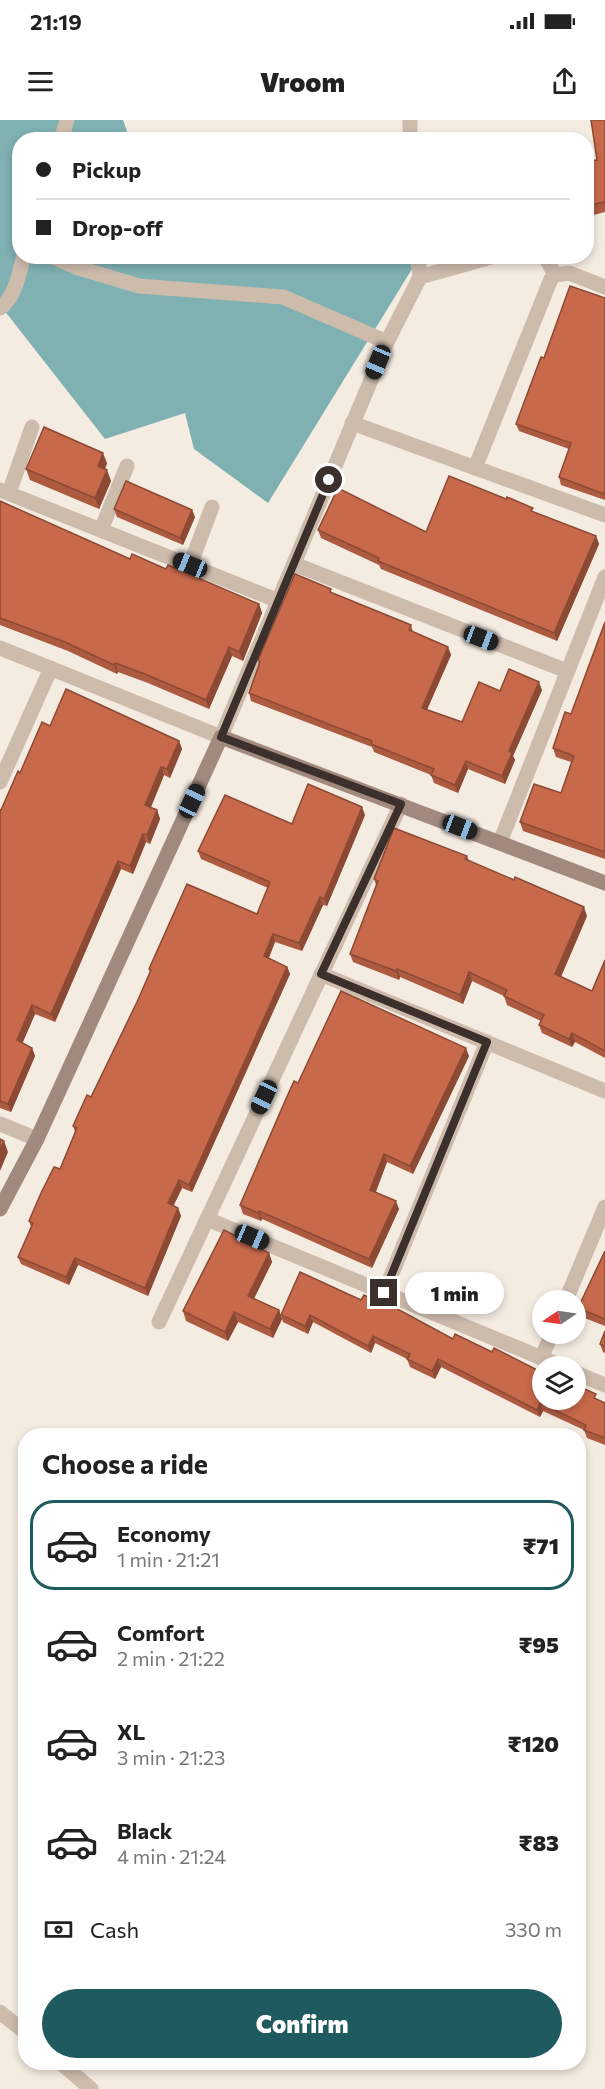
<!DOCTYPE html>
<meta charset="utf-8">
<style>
:root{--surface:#fff;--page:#f2f2f2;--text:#222;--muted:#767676;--line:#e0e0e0;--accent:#1f5a5e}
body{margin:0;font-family:Commissioner,sans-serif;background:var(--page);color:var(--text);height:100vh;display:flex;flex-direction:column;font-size:22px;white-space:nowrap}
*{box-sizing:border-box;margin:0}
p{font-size:20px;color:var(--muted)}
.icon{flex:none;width:33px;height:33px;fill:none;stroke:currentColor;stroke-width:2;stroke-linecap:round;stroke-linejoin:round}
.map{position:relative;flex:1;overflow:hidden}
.drawer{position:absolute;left:18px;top:1308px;width:568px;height:642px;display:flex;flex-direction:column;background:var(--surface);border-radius:24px;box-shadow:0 3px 9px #0003}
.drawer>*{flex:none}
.banner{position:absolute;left:12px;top:12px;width:582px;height:132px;border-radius:24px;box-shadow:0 3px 9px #0003;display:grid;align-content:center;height:132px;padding:0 24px;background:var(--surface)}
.needle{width:39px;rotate:257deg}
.tools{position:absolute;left:532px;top:1170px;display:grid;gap:12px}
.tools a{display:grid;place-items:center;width:54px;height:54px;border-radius:50%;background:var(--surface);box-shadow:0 3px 9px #0003;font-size:30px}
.end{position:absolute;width:27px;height:27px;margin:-14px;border:8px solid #3b302b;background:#fff;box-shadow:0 0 0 3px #fff}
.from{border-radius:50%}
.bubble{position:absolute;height:42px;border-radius:21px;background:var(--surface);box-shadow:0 3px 9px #0003;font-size:20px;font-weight:800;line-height:42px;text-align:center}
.car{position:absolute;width:18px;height:36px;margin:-18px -9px;border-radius:8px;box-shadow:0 0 4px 2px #0007;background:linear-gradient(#222 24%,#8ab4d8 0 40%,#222 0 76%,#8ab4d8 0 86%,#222 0)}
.banner b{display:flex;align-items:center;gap:21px;height:57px;font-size:22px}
.banner b+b{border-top:2px solid var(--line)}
.banner i{width:15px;height:15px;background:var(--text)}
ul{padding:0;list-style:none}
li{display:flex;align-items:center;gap:18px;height:90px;margin:0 12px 9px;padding:0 12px;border:3px solid transparent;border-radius:24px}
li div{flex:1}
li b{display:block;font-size:22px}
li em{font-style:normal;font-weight:800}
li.on{border-color:var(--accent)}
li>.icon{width:54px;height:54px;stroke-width:1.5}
h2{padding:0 24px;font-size:27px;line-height:72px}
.pay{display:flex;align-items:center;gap:15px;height:66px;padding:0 24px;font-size:22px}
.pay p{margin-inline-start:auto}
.cta{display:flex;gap:12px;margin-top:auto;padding:12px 24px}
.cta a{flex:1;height:69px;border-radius:36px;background:var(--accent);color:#fff;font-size:24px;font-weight:800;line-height:69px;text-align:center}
.status{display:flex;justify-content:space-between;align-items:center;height:42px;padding:0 30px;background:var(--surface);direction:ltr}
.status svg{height:16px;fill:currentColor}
header{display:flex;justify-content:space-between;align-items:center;height:78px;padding:0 24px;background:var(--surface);font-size:27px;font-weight:800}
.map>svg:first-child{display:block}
.water{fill:#7fb0b2}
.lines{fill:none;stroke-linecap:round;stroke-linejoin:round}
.street{stroke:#cdbbac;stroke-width:15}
.secondary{stroke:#a18a7d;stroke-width:15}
.wall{fill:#ac5a40}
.shaded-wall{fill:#8c4a34}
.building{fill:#c8694b;stroke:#8c4a34;stroke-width:1.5}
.route{stroke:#3b302b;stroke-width:8}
</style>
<div class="status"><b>21:19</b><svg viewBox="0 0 49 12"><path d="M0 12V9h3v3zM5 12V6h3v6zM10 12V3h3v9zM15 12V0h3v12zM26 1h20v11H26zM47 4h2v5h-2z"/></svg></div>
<header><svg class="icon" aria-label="menu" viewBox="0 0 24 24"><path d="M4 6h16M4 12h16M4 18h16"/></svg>Vroom<svg class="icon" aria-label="share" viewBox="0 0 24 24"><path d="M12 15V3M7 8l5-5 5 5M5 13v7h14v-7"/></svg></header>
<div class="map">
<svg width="605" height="1969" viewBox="0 0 605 1969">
<rect width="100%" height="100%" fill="#f4ebe1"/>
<polygon class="water" points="0,0 123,0 128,14 394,17 394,19 20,20 20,136 410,137 412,149 268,383 194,329 185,293 105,319 0,185"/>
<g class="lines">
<g class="street">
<polyline points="61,20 67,0"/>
<polyline points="410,20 410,0"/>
<polyline points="51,136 79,148 139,166 283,177 387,222"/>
<polyline points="545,136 555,155"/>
<polyline points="420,157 495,136"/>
<path d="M0 188C15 178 19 153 24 136"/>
<polyline points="352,303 605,395"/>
<polyline points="475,348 551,159 555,155 569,153 605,167"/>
<polyline points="0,370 279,481"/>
<polyline points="9,373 32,307"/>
<polyline points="101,410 127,346"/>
<polyline points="294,444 567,551"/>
<polyline points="190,445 212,387"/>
<polyline points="0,528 221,617 387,222 420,157 418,136"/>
<polyline points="0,662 51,548"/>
<polyline points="500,722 605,457"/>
<polyline points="321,854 605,971"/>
<polyline points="0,1004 37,1019"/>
<polyline points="207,1099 561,1246"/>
<polyline points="384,1173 487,922"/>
<polyline points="566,1180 605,1087"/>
<polyline points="159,1202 401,684"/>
<polyline points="541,1238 552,1214"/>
<polyline points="576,1253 605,1265"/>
<polyline points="0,1892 26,1913"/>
<polyline points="60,1942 91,1969"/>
</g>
<polyline class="secondary" points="0,1089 37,1019 221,617 605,763"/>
</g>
<g class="wall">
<polygon points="605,0 605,92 586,97 586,41 597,40"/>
<polygon points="435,136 457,136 437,142"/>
<polygon points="605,178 605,380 561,365 559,357 569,329 519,311 516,304 544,238"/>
<polygon points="107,343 105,349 111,361 99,389 30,360 26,349"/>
<polygon points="506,379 534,392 596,416 599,424 557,521 381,449 379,445 321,418 318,410 426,412"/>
<polygon points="0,381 130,439 166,449 259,484 262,493 243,541 232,536 209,589 148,563 118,552 117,554 68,531 0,505"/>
<polygon points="114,389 192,390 195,397 183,425 117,397"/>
<polygon points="332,473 411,505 413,512 448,527 451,535 427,590 462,602 500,571 542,570 513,636 515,640 505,664 468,649 458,673 434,663 431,655 374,632 372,627 251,581 249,573 259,545 258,540"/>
<polygon points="605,502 605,739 523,711 520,702 561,673 571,642 556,637 553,628 571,594"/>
<polygon points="50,606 179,621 182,629 170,658 164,655 151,687 157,690 160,699 150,724 146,722 133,754 121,749 55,902 35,894 22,923 32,928 35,936 11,992 0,988 0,690 1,690 20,653"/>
<polygon points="365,695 327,786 323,785 302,831 275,822 269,838 287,847 290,854 192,1072 182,1068 173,1086 178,1088 181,1096 148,1176 78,1145 69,1165 21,1144 18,1137 31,1107 29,1101 60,1049 75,1012 73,1006 91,977 137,882 150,853 149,849 257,794 268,768 201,739 198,731 292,704"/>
<polygon points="467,736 469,741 587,796 561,857 592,871 605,840 605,938 575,922 572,927 542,913 539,905 541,901 507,885 504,876 472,861 463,884 400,857 399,860 353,842 350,834 376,765 374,759"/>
<polygon points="469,936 413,1054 387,1042 376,1072 399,1089 372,1148 262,1099 261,1101 243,1094 240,1085 298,963"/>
<polygon points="605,1131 605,1206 582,1197 578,1188"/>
<polygon points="269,1133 272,1142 254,1178 279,1190 282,1199 273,1218 238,1202 228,1221 186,1201 183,1191"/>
<polygon points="361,1180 453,1219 492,1232 543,1253 605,1283 605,1325 587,1318 584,1310 543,1291 540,1297 441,1247 435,1259 410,1247 407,1239 375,1223 371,1233 313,1202 308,1214 283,1202 281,1195"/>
<polygon points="605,1211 605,1233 603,1232 600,1224"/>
</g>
<g class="shaded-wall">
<polygon points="103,333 107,343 102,357 98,346"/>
<polygon points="107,350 111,361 99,389 95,378"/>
<polygon points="192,390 195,397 183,425 180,418"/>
<polygon points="596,416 599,424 557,521 554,513"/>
<polygon points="259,484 262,493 243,541 239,532"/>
<polygon points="229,527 232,536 209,589 206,580"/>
<polygon points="448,527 451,535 424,596 422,588"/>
<polygon points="115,543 118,552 117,554 114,545"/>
<polygon points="539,562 542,570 513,636 515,640 505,664 502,656 509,631"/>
<polygon points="179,621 182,629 170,658 167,649"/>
<polygon points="466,641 468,649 458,673 455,665"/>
<polygon points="161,647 164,655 148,694 145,685"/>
<polygon points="362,687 365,695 327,786 324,779"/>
<polygon points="157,690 160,699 150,724 147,715"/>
<polygon points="143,714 146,722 133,754 130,746"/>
<polygon points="118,741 121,749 55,902 51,894"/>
<polygon points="320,777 323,785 302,831 299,823"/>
<polygon points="584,787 587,796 558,863 555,854"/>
<polygon points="273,814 275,822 266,844 264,836"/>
<polygon points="287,847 290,854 192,1072 189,1065"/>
<polygon points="397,849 400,857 399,860 396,851"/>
<polygon points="469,852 472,861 463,884 460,875"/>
<polygon points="32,885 35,894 20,929 17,920"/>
<polygon points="572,913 575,922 572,927 569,919"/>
<polygon points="32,928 35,936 11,992 8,984"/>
<polygon points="466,928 469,936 413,1054 410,1046"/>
<polygon points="4,1021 8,1032 0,1051 0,1030"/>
<polygon points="384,1034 387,1042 373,1078 370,1070"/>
<polygon points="179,1060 182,1068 171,1091 168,1083"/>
<polygon points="396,1081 399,1089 372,1148 369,1139"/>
<polygon points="178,1088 181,1096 148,1176 145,1168"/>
<polygon points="259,1091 262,1099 261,1101 258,1093"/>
<polygon points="269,1133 272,1142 251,1185 248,1176"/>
<polygon points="75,1138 78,1145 69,1165 66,1157"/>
<polygon points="279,1190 282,1199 273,1218 270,1209"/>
<polygon points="234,1192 238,1202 228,1221 225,1212"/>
<polygon points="310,1195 313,1202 308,1214 305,1206"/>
<polygon points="373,1216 375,1223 371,1233 368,1226"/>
<polygon points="438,1239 441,1247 435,1259 432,1251"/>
<polygon points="540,1283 543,1291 540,1297 537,1290"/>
</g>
<g class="building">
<polygon points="591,0 605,0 605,82 586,86 586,41 597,40"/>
<polygon points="570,166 605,178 605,371 604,374 559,357 571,323 516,304 541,237 544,238"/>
<polygon points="44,307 103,333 98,346 107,350 95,378 26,349"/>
<polygon points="449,356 506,379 507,377 533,388 531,391 596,416 554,513 378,441 379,438 318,410 338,368 426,412"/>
<polygon points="126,361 192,390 180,418 114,389"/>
<polygon points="0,381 130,439 132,434 166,449 168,445 259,484 239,532 229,527 206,580 145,554 115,543 114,545 65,522 0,498"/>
<polygon points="295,454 331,469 330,472 411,505 409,510 448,527 422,588 462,602 479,562 500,571 509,549 539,562 509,631 512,633 502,656 466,641 455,665 431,655 434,649 371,624 372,621 249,573 260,542 258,540"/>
<polygon points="605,502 605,732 520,702 534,664 561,673 574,636 553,628 565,592 571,594"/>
<polygon points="66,569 179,621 167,649 161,647 145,685 157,690 147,715 143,714 130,746 118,741 51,894 32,885 17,920 32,928 8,984 0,981 0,690 1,690 18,651 20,653 42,602 50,606"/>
<polygon points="308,664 362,687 324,779 320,777 299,823 273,814 264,836 287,847 189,1065 179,1060 168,1083 178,1088 145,1168 75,1138 66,1157 18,1137 33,1103 29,1101 41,1073 54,1047 60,1049 77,1008 73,1006 87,975 91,977 137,882 151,850 149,849 187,764 257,794 270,762 198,731 225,675 292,704"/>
<polygon points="394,708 467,736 465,739 514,760 515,757 584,787 555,854 592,871 605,840 605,931 572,913 569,919 539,905 544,895 504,876 507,870 469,852 460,875 397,849 396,851 350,834 378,761 374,759"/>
<polygon points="341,871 466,928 410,1046 384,1034 370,1070 396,1081 369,1139 259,1091 258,1093 240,1085 285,981 294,961 298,963"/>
<polygon points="0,1019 4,1021 0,1030"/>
<polygon points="224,1110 269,1133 248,1176 279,1190 270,1209 234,1192 225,1212 183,1191"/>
<polygon points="605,1131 605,1199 578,1188"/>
<polygon points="300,1152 361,1180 364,1175 391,1188 392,1186 453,1219 455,1214 492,1232 494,1228 543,1253 543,1280 576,1280 576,1265 596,1274 594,1278 605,1283 605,1318 584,1310 586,1305 540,1283 537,1290 438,1239 432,1251 407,1239 410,1234 373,1216 368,1226 310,1195 305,1206 281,1195"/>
<polygon points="605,1211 605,1226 600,1224"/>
</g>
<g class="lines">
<polyline class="route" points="329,360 221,617 401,684 321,854 487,922 384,1173"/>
</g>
</svg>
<div class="tools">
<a><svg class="needle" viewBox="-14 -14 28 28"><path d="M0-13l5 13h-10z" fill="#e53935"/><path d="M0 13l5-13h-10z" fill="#767676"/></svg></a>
<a><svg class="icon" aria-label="layers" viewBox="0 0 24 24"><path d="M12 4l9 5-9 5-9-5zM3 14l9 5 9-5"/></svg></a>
</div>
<i class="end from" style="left:329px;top:360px"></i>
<i class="end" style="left:384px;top:1173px"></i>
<div class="bubble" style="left:405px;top:1152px;width:99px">1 min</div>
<i class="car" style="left:378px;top:242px;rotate:203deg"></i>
<i class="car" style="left:190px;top:445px;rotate:292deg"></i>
<i class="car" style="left:481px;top:518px;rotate:111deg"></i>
<i class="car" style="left:192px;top:681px;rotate:25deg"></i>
<i class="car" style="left:460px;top:707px;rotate:111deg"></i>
<i class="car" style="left:264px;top:977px;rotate:205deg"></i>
<i class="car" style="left:252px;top:1117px;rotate:113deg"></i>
<div class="banner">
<b><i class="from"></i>Pickup</b>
<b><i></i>Drop-off</b>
</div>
<section class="drawer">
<h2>Choose a ride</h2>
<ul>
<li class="on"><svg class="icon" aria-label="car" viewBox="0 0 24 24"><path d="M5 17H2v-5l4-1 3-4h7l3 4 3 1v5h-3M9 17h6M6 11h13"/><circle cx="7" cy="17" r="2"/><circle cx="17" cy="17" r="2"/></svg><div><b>Economy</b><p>1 min · 21:21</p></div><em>₹71</em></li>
<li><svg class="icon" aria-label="car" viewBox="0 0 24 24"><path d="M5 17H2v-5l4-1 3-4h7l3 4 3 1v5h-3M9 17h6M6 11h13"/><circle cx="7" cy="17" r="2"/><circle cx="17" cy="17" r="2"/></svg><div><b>Comfort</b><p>2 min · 21:22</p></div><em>₹95</em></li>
<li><svg class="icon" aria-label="car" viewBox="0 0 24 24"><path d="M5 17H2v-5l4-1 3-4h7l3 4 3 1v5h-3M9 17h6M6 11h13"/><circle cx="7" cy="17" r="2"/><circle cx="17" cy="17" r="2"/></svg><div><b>XL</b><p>3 min · 21:23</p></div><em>₹120</em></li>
<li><svg class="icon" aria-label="car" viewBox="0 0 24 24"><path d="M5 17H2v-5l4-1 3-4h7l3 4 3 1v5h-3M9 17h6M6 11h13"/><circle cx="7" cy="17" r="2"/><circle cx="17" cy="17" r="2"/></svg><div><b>Black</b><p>4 min · 21:24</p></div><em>₹83</em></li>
</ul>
<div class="pay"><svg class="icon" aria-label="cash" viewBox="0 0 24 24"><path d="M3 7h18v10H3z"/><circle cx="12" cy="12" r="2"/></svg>Cash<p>330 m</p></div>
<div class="cta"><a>Confirm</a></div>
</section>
</div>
